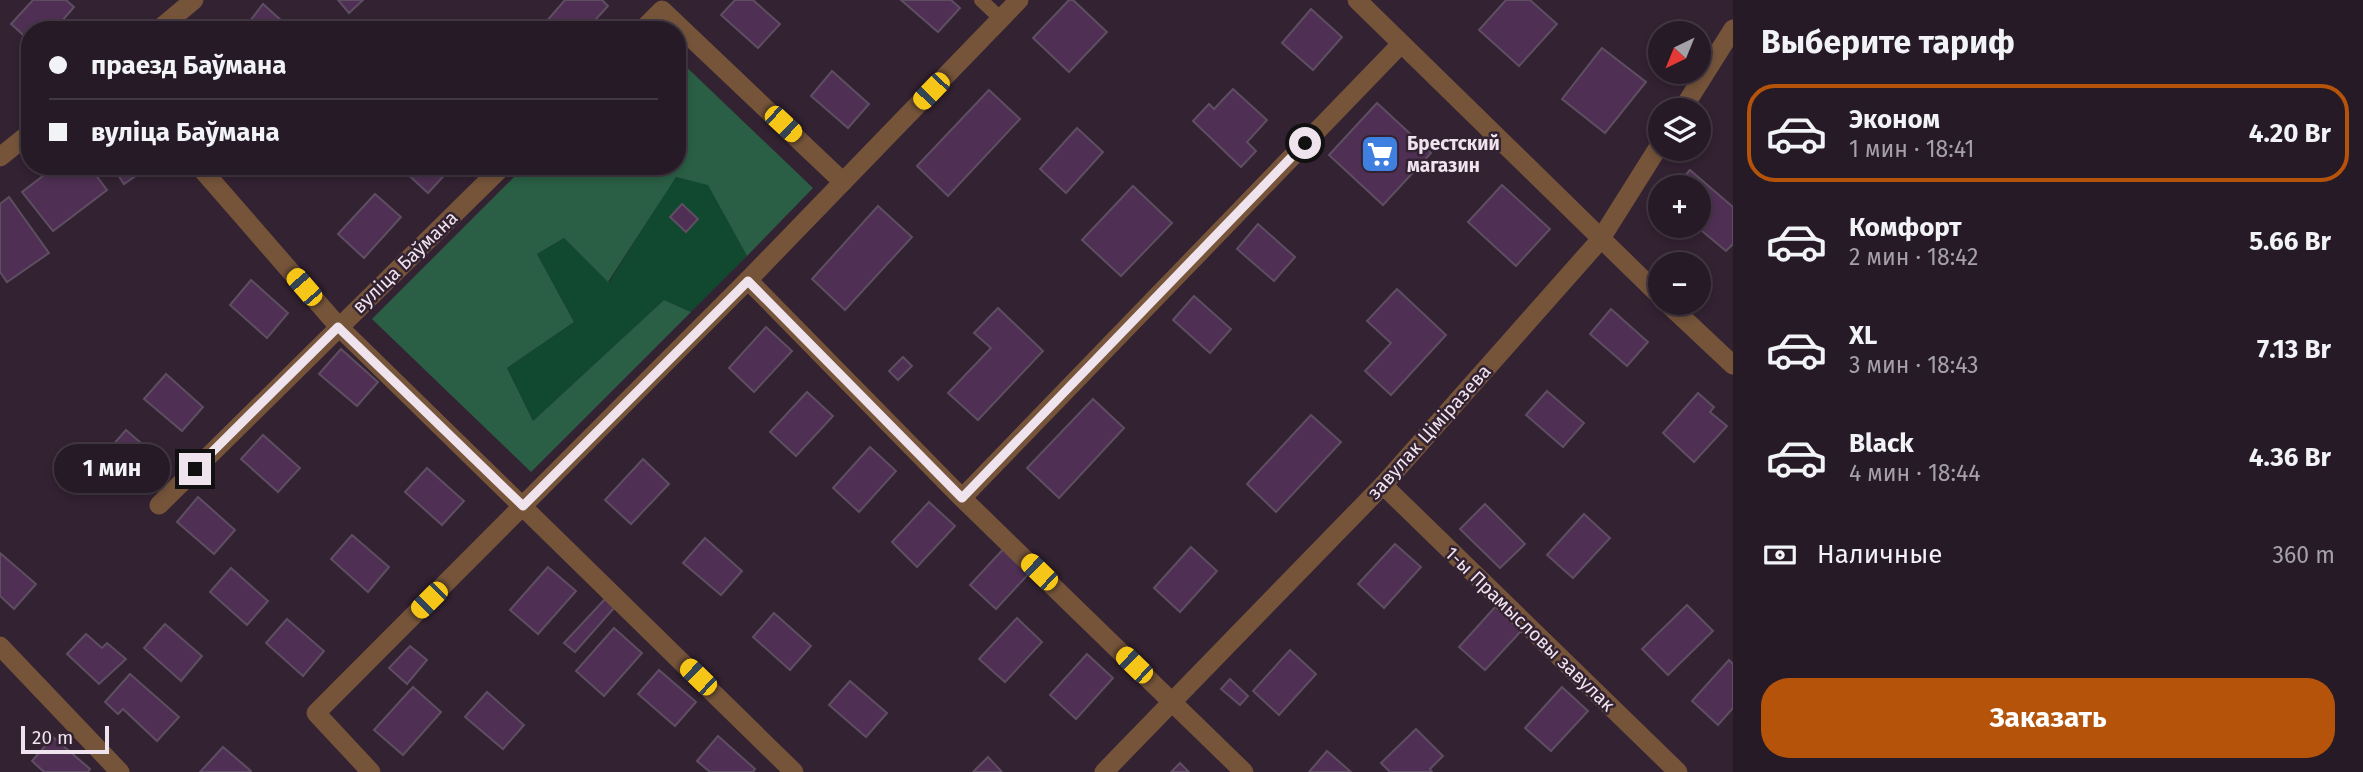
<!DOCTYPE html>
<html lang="ru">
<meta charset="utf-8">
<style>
:root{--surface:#261a26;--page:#322732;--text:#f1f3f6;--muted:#a4a1a7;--line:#423843;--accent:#b45309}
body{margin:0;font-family:"Fira Sans",sans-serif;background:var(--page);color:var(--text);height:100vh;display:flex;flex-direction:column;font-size:26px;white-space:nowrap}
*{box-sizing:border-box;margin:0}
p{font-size:23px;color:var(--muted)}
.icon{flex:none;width:38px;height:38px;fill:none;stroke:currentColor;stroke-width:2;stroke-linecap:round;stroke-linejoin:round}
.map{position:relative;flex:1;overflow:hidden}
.drawer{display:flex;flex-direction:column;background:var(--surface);width:630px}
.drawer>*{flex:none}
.top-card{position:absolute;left:21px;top:21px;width:665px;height:154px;border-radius:28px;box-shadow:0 4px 10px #0003,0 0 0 2px var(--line);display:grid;align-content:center;height:154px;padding:0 28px;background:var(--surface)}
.needle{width:46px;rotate:223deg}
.fabs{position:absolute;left:1648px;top:21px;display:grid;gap:14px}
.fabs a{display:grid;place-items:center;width:63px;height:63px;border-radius:50%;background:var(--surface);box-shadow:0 4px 10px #0003,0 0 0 2px var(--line);font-size:35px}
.scale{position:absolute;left:21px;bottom:18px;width:88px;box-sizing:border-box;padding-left:7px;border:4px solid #efe3ed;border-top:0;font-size:19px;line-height:24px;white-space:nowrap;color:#efe3ed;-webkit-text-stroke:5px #332232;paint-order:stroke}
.end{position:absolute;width:32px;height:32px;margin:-16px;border:9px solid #efe3ed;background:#111;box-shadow:0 0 0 4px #111}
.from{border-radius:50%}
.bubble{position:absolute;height:49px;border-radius:24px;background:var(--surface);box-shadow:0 4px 10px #0003,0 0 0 2px var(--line);font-size:23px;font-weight:700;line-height:49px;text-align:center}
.car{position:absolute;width:21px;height:42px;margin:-21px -10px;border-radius:9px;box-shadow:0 0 5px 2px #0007;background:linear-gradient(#f5c518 24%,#345 0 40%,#f5c518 0 76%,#345 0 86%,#f5c518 0)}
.top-card b{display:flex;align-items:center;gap:24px;height:66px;font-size:26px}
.top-card b+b{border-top:2px solid var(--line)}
.top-card i{width:18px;height:18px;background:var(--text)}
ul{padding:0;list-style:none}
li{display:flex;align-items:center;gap:21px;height:98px;margin:0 14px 10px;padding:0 14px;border:4px solid transparent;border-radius:28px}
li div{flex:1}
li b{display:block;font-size:26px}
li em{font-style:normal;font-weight:700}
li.selected{border-color:var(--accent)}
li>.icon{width:63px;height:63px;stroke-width:1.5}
h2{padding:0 28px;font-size:32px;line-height:84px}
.pay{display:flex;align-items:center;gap:18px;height:77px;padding:0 28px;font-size:26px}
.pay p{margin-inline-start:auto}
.action{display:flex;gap:14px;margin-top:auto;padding:14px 28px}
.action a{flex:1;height:80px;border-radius:28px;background:var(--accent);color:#fff;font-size:28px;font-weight:700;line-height:80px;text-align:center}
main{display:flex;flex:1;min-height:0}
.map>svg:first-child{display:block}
.green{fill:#114830}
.forest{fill:#2a5f45}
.building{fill:#4f3054;stroke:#5e4e61;stroke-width:2}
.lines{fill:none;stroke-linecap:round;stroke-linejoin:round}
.service{stroke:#75543a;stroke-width:14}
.minor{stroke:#75543a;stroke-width:19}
.tertiary{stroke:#75543a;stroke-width:19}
.route{stroke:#efe3ed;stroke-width:9}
.labels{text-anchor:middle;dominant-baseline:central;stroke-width:5;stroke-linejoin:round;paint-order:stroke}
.poi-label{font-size:19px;font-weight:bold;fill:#efe3ed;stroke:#332232;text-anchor:start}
.street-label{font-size:19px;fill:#efe3ed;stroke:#332232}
</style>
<main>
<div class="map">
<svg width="1733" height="772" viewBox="0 0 1733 772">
<rect width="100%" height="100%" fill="#332232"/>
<polygon class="green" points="675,177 708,184 747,256 691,312 664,300 533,421 507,368 574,322 537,254 564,238 609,282"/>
<polygon class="forest" points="677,58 813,188 747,256 708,185 676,177 608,282 564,238 537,254 574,322 507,368 533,421 664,300 691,312 531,472 372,319 525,166 677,166"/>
<g class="building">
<polygon points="33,0 66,0 74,7 54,30 30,30 30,41 11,24"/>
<polygon points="338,0 363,0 349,13"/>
<polygon points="565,0 602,0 608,6 586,30 552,30 545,23"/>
<polygon points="735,0 753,0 780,24 758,48 721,15"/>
<polygon points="901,0 951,0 960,8 938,32"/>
<polygon points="1069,0 1073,0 1107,32 1069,72 1033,38"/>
<polygon points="1506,0 1530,0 1557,24 1519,66 1479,30"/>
<polygon points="263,4 292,30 243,30"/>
<polygon points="1311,9 1342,37 1313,70 1282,43"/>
<polygon points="1602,48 1646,82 1605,133 1562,99"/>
<polygon points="832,71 869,104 848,128 811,96"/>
<polygon points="1233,89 1267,120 1247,142 1256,151 1241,167 1193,121 1209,104 1214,109"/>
<polygon points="989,90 1020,119 948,196 917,166"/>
<polygon points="1377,103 1431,153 1383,205 1329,155"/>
<polygon points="1077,128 1103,152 1066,193 1040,169"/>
<polygon points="56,166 89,166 107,190 53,231 22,192"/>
<polygon points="112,166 150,166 124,184"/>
<polygon points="405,166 453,166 428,193 402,169"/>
<polygon points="1690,170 1733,207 1733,244 1726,251 1696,226 1699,226 1699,187 1675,187"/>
<polygon points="1502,185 1550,229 1516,266 1468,222"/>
<polygon points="1133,186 1172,223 1121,276 1082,240"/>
<polygon points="375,194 401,217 364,258 338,234"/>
<polygon points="9,197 49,253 7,282 0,272 0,204"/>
<polygon points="682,204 698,219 686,232 670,217"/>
<polygon points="878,206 912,237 845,310 812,279"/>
<polygon points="1258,224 1295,257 1274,281 1237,249"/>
<polygon points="251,280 288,313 267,338 230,305"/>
<polygon points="1397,289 1446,335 1391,395 1365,371 1391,343 1367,321"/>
<polygon points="1194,296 1231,329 1210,353 1173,320"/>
<polygon points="998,308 1043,351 978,420 948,393 991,348 974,333"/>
<polygon points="1611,309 1648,342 1627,366 1590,334"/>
<polygon points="766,327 792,351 754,392 729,368"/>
<polygon points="341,349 378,382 357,406 319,374"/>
<polygon points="903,357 912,366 898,380 889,371"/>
<polygon points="166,374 203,407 182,431 144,399"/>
<polygon points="1547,391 1584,423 1563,447 1526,415"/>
<polygon points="807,392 833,416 796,456 770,432"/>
<polygon points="1698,393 1714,407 1710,412 1727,426 1694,462 1663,433"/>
<polygon points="1093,399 1124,428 1059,498 1027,468"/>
<polygon points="1311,415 1341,442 1276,512 1247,484"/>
<polygon points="126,430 163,462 142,487 105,454"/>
<polygon points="263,435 300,468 278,492 241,459"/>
<polygon points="870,447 896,471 859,512 833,488"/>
<polygon points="643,459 669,484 631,524 605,500"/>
<polygon points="427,468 464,501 442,525 405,492"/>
<polygon points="198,497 235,530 214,554 177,522"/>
<polygon points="929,502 955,526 917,567 892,542"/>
<polygon points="1485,504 1525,544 1500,568 1460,529"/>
<polygon points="1584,514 1610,538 1573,578 1547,555"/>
<polygon points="352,535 389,567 368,592 331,559"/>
<polygon points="705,538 742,571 721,595 683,563"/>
<polygon points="1008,544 1034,568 996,609 970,585"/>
<polygon points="1395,544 1421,567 1384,608 1358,584"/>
<polygon points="1191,547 1217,571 1180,612 1154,588"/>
<polygon points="0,553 36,584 14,609 0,596"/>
<polygon points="548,567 576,591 538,634 510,610"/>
<polygon points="231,568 268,601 247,625 210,592"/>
<polygon points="605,599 614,608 575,652 564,643"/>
<polygon points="1687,605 1713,631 1668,675 1642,649"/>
<polygon points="1496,606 1522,630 1485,670 1459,647"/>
<polygon points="774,613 811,646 790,670 753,637"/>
<polygon points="1017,618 1042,642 1005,682 979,659"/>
<polygon points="287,619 324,651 303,676 266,643"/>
<polygon points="165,624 202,656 181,681 144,648"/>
<polygon points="614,628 642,653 604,696 576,671"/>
<polygon points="86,634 102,648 107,643 126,659 99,684 67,654"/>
<polygon points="410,646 427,660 407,684 389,668"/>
<polygon points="1290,650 1316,674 1279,715 1253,691"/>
<polygon points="1087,654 1113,678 1076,719 1050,695"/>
<polygon points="1729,660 1733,664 1733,708 1718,725 1692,701"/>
<polygon points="659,670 696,702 675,726 638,694"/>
<polygon points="130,674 179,717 157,741 123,709 118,714 105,702"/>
<polygon points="1230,679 1248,696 1240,705 1221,689"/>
<polygon points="850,681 887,713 866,737 829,705"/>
<polygon points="413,687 441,712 403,755 374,730"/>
<polygon points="1562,687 1588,711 1551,751 1525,728"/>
<polygon points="487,692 524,725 503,749 465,717"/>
<polygon points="1416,729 1443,756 1430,769 1432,772 1390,772 1381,763"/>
<polygon points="718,736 755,769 753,772 710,772 697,761"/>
<polygon points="53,737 90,769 88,772 44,772 32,761"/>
<polygon points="223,747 251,771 250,772 200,772"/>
<polygon points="1327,751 1351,772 1309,772"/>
<polygon points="988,757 1002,772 973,772"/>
<polygon points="1180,763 1189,772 1171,772"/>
</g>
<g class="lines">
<polyline class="service" points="981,0 1001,19"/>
<g class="minor">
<polyline points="1357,0 1661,297"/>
<polyline points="642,30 662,10 843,182"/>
<polyline points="1682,110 1733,29"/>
<polyline points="199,166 339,327 794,772"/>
<polyline points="748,280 962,498 1244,772"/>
<polyline points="1667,303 1733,365"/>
<polyline points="1383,485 1678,772"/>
<polyline points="962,498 1401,44"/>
<polyline points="159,505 503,166"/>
<polyline points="0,646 120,772"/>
<polyline points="371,772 316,713 748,280 1019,0"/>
<polyline points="1104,772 1383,485 1600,240 1661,143"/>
</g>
<g class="tertiary">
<polyline points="158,30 194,0"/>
<polyline points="0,157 30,133"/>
</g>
</g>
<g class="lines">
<polyline class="route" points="195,469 338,327 523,506 748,281 962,498 1305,143"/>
</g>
<defs>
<g id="supermarket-square" transform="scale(2.0125)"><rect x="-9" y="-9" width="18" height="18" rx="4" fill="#3f7fe0" stroke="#332232"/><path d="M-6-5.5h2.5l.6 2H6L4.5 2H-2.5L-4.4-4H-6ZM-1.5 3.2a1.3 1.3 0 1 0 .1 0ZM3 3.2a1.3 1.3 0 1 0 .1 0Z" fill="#fff"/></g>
</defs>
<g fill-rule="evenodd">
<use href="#supermarket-square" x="1380" y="154"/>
</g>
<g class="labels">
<g class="poi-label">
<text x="1407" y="143">Брестский<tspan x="1407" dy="22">магазин</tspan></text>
</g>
<g class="street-label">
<text transform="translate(405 262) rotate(-44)">вуліца Баўмана</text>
<text transform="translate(1429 432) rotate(-48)">завулак Ціміразева</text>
<text transform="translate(1530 629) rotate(44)">1-ы Прамысловы завулак</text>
</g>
</g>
</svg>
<div class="fabs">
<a><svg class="needle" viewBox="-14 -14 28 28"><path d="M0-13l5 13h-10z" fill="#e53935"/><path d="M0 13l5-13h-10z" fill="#a4a1a7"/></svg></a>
<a><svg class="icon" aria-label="layers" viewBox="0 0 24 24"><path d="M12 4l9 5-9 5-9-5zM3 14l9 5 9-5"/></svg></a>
<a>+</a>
<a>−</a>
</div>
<div class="scale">20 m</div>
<i class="end from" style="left:1305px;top:143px"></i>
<i class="end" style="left:195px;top:469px"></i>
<div class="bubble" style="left:54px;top:444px;width:116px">1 мин</div>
<i class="car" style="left:931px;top:91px;rotate:224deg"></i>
<i class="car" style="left:783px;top:124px;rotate:133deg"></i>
<i class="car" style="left:304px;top:287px;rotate:319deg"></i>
<i class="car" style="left:1039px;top:572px;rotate:314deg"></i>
<i class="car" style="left:429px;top:600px;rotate:225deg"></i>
<i class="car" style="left:1134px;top:665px;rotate:314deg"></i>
<i class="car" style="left:698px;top:677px;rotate:314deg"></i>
<div class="top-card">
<b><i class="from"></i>праезд Баўмана</b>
<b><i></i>вуліца Баўмана</b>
</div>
</div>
<section class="drawer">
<h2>Выберите тариф</h2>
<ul>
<li class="selected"><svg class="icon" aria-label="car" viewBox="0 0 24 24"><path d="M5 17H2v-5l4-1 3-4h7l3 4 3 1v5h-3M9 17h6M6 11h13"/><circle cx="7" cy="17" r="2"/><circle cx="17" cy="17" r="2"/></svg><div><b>Эконом</b><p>1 мин · 18:41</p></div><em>4.20 Br</em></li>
<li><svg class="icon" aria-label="car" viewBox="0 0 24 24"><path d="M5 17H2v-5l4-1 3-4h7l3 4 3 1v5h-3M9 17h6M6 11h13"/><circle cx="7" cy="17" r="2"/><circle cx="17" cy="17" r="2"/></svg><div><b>Комфорт</b><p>2 мин · 18:42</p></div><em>5.66 Br</em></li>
<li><svg class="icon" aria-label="car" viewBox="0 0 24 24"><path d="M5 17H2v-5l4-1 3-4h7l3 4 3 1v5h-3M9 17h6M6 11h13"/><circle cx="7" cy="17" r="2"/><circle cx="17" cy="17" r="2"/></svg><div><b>XL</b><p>3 мин · 18:43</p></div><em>7.13 Br</em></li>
<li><svg class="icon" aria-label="car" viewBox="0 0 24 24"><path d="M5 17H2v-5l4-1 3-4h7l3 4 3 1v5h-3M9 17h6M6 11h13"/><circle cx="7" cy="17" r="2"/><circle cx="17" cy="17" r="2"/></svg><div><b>Black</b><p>4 мин · 18:44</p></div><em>4.36 Br</em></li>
</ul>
<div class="pay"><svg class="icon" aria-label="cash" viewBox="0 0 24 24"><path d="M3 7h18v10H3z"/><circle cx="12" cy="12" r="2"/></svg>Наличные<p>360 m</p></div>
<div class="action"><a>Заказать</a></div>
</section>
</main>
